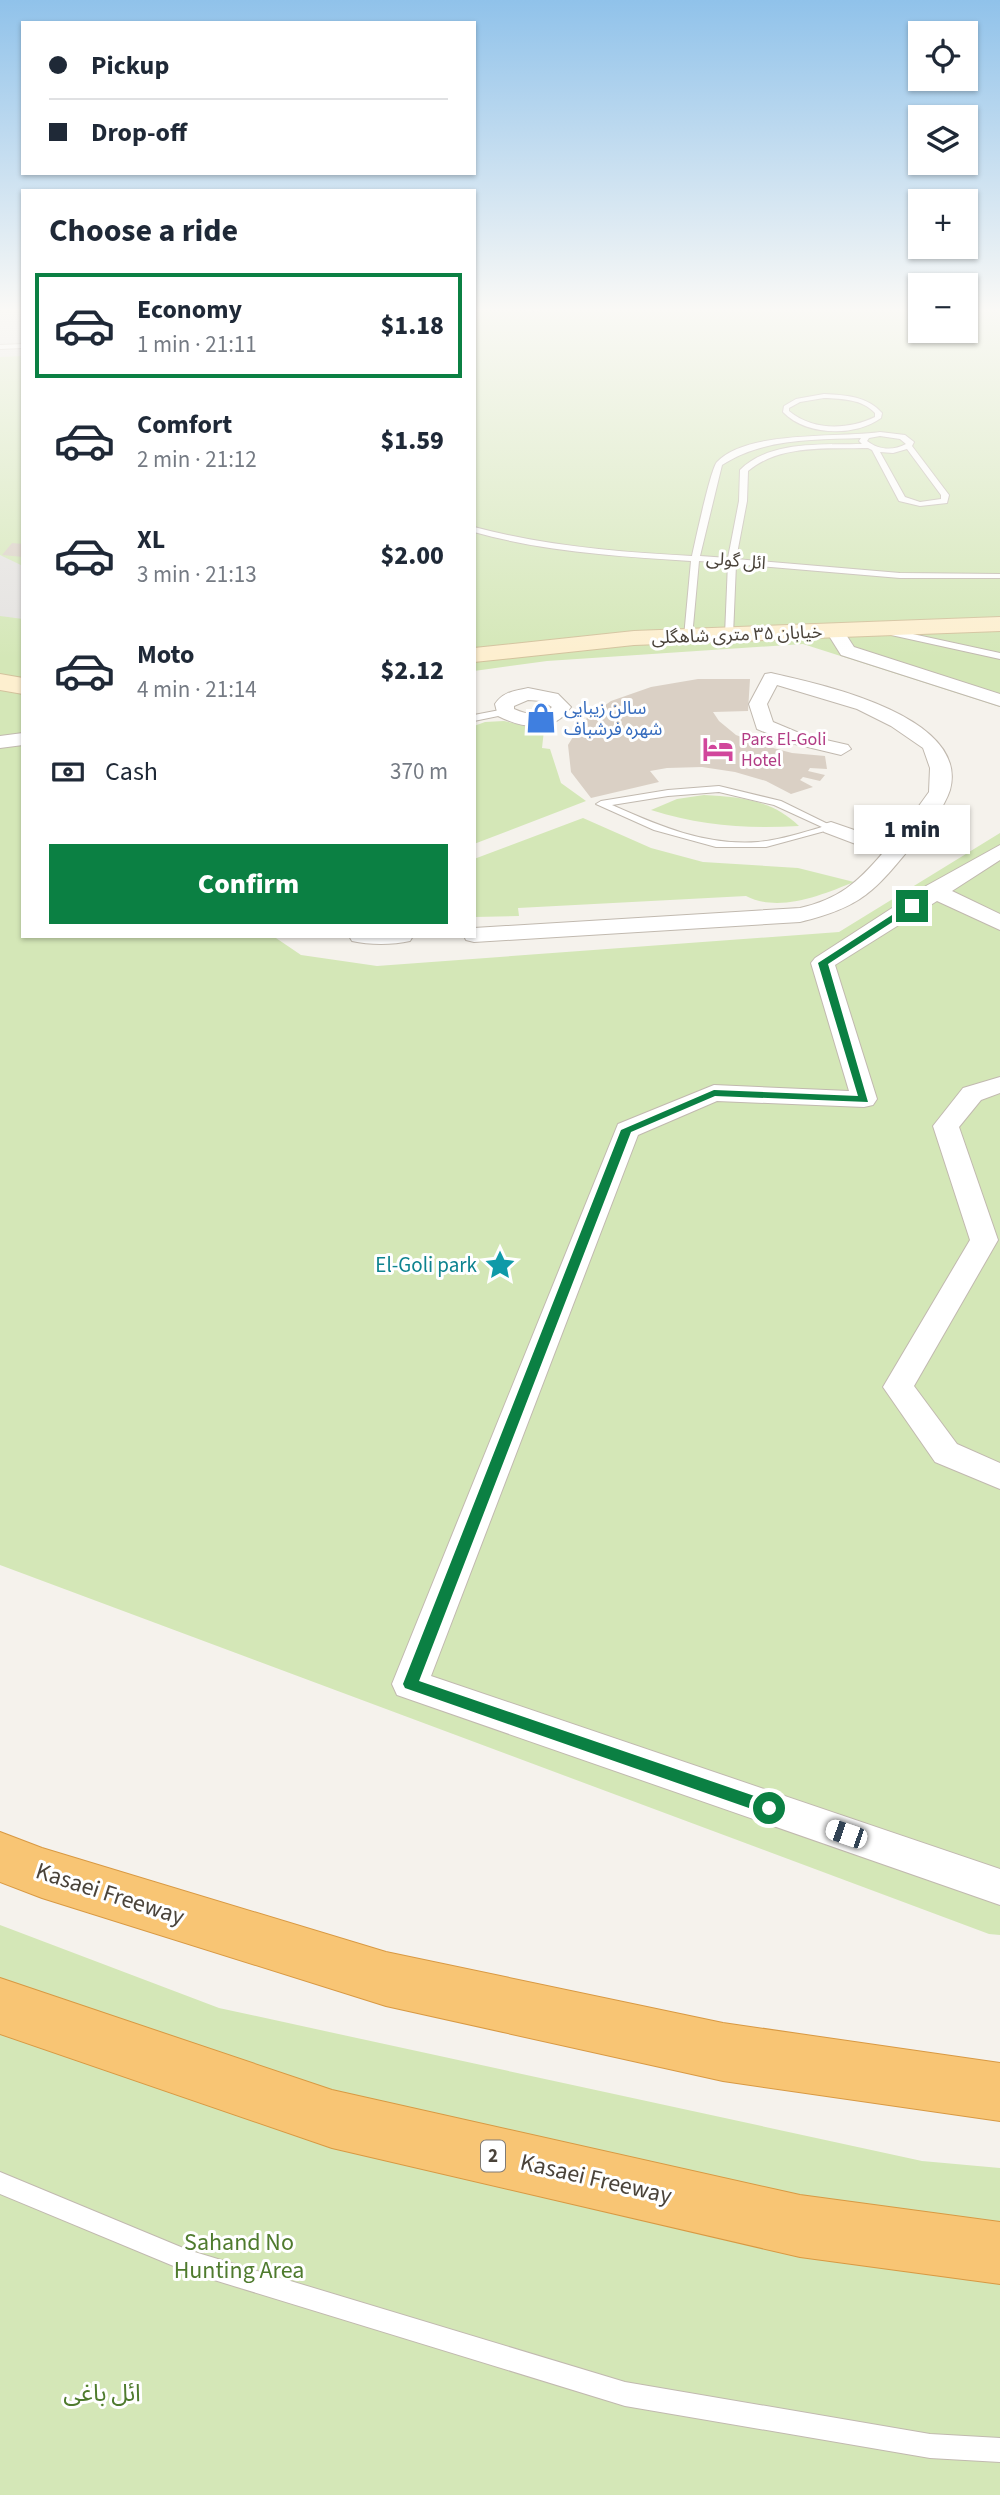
<!DOCTYPE html>
<meta charset="utf-8">
<style>
:root{--surface:#fff;--page:#f2f2f3;--text:#1f2937;--muted:#747a83;--line:#e0e1e3;--accent:#0b8043}
body{margin:0;font-family:"Source Sans 3","Noto Sans Arabic",sans-serif;background:var(--page);color:var(--text);height:100vh;display:flex;flex-direction:column;font-size:26px;white-space:nowrap}
*{box-sizing:border-box;margin:0}
p{font-size:23px;color:var(--muted)}
.icon{flex:none;width:38px;height:38px;fill:none;stroke:currentColor;stroke-width:2;stroke-linecap:round;stroke-linejoin:round}
.map{position:relative;flex:1;overflow:hidden}
.side{position:absolute;left:21px;top:189px;width:455px;height:749px;display:flex;flex-direction:column;background:var(--surface);border-radius:0px;box-shadow:0 2px 5px #0004}
.side>*{flex:none}
.hud{position:absolute;left:21px;top:21px;width:455px;height:154px;border-radius:0px;box-shadow:0 2px 5px #0004;display:grid;align-content:center;height:154px;padding:0 28px;background:var(--surface)}
.fabs{position:absolute;left:908px;top:21px;display:grid;gap:14px}
.fabs a{display:grid;place-items:center;width:70px;height:70px;border-radius:0px;background:var(--surface);box-shadow:0 2px 5px #0004;font-size:35px}
.end{position:absolute;width:32px;height:32px;margin:-16px;border:9px solid #0b8043;background:#fff;box-shadow:0 0 0 4px #fff}
.from{border-radius:50%}
.bubble{position:absolute;height:49px;border-radius:0px;background:var(--surface);box-shadow:0 2px 5px #0004;font-size:23px;font-weight:800;line-height:49px;text-align:center}
.car{position:absolute;width:21px;height:42px;margin:-21px -10px;border-radius:9px;box-shadow:0 0 5px 2px #0007;background:linear-gradient(#fff 24%,#345 0 40%,#fff 0 76%,#345 0 86%,#fff 0)}
.hud b{display:flex;align-items:center;gap:24px;height:66px;font-size:26px}
.hud b+b{border-top:2px solid var(--line)}
.hud i{width:18px;height:18px;background:var(--text)}
ul{padding:0;list-style:none}
li{display:flex;align-items:center;gap:21px;height:105px;margin:0 14px 10px;padding:0 14px;border:4px solid transparent;border-radius:0px}
li div{flex:1}
li b{display:block;font-size:26px}
li em{font-style:normal;font-weight:800}
li.on{border-color:var(--accent)}
li>.icon{width:63px;height:63px;stroke-width:1.5}
h2{padding:0 28px;font-size:32px;line-height:84px}
.pay{display:flex;align-items:center;gap:18px;height:77px;padding:0 28px;font-size:26px}
.pay p{margin-inline-start:auto}
.primary-button{display:flex;gap:14px;margin-top:auto;padding:14px 28px}
.primary-button a{flex:1;height:80px;border-radius:0px;background:var(--accent);color:#fff;font-size:28px;font-weight:800;line-height:80px;text-align:center}
.map>svg:first-child{display:block}
.green{fill:#d4e7b7}
.parking{fill:#e4e2e0}
.building{fill:#dad0c5}
.lines{fill:none;stroke-linecap:round;stroke-linejoin:round}
.lane-casing{stroke:#c1b9af;stroke-width:2}
.street-casing{stroke:#c1b9af;stroke-width:2}
.secondary-casing{stroke:#d3c29d;stroke-width:2}
.highway-casing{stroke:#d89943;stroke-width:2}
.lane{fill:#fff;fill-rule:evenodd}
.street{fill:#fff;fill-rule:evenodd}
.secondary{fill:#fdefcf;fill-rule:evenodd}
.highway{fill:#f8c574;fill-rule:evenodd}
.route{fill:#0b8043}
.labels{text-anchor:middle;dominant-baseline:central;stroke-width:6;stroke-linejoin:round;paint-order:stroke}
.far-street-label{font-size:18px;fill:#4a433a;stroke:#fff}
.far-shop-label{font-size:18px;fill:#366cbe;stroke:#fff;text-anchor:start}
.far-hotel-label{font-size:18px;fill:#b23c85;stroke:#fff;text-anchor:start}
.shield{fill:#fff;stroke:#807b75;stroke-width:2}
.shield-label{font-size:19px;font-weight:bold;fill:#4a433a}
.culture-label{font-size:21px;fill:#0d838f;stroke:#fff;text-anchor:end}
.near-street-label{font-size:24px;fill:#4a433a;stroke:#fff}
.near-park-label{font-size:24px;fill:#4f7b2e;stroke:#fff}
</style>
<div class="map">
<svg width="1000" height="2495" viewBox="0 0 1000 2495">
<rect width="100%" height="100%" fill="#f5f2ec"/>
<g class="green">
<polygon points="0,309 23,309 23,936 273,936 301,955 377,966 839,932 1000,833 1000,1935 989,1934 0,1565"/>
<polygon points="474,309 920,309 920,331 966,331 966,309 1000,309 1000,707 803,644 547,661 474,671"/>
<polygon points="504,721 544,730 542,748 550,749 561,783 586,801 474,844 474,726 485,722"/>
<path d="M704 795C741 797 772 800 799 826 747 829 701 826 651 810L677 799Z"/>
<path d="M583 818 651 848 703 862 798 868 854 882C822 895 779 913 746 896L518 908 519 916 474 917V859Z"/>
<polygon points="0,1925 219,2008 922,2161 1000,2168 1000,2495 0,2495"/>
</g>
<g class="parking">
<polygon points="0,309 23,309 23,356 0,357"/>
<polygon points="0,555 23,566 23,619 0,616"/>
</g>
<g class="building">
<polygon points="12,543 23,544 23,557 2,555"/>
<polygon points="698,679 750,679 748,711 713,712 719,721 736,735 762,745 792,753 825,756 827,769 810,768 808,771 825,775 820,781 803,777 800,780 813,787 791,794 766,781 735,772 702,767 667,768 650,771 659,782 591,798 571,772 568,745 583,721 611,701 651,687"/>
</g>
<g class="lines">
<g class="lane-casing">
<g id="lane">
<polygon points="474,309 541,309 538,311"/>
<polygon points="23,344 23,348 0,349 0,345"/>
<path d="M824 394C845 395 867 396 882 413L881 418C855 437 806 436 783 412L784 406 796 399ZM824 398C843 399 862 399 875 413V417C848 430 813 431 789 411V408L800 402Z"/>
<path d="M880 432 905 435 914 442 912 446 949 495 947 503 920 506 899 501 872 450 868 448C829 449 780 444 748 471L747 501 736 559 900 573 1000 574V578H900L736 564 733 635 729 638 725 635 728 563 699 561 692 637 688 640 684 637 691 561C617 556 545 552 474 532V527C546 546 617 552 692 556 695 542 711 468 717 462 747 430 839 438 880 432ZM880 436 900 439 906 444C893 451 879 450 867 441L869 438ZM861 438 859 441 862 444C823 445 770 440 740 470L739 501 728 558 700 556 722 465C763 438 814 440 861 438ZM907 449 941 495V499L920 502 905 497 880 452 893 453Z"/>
<polygon points="885,628 1000,653 1000,659 882,633 881,631"/>
<polygon points="505,709 510,712 508,714 474,721 474,715"/>
<path d="M719 786 781 801 836 828 766 847H716L654 830 596 804 601 801 668 790ZM719 792 774 805 822 827C801 833 780 840 758 842 706 846 659 826 612 805L668 796Z"/>
<polygon points="0,2172 188,2250 625,2382 930,2434 1000,2438 1000,2462 930,2458 625,2406 188,2272 0,2194"/>
</g>
</g>
<g class="street-casing">
<g id="street">
<polygon points="835,626 841,627 854,647 1000,694 1000,706 841,655 826,631"/>
<path d="M771 673C820 684 970 716 950 790 944 809 927 828 914 843 875 891 862 907 800 922L474 942 466 940 464 936H474V928L800 908C839 899 857 883 882 854L824 832 821 828 824 824 831 822 892 843 929 792 930 768 923 748 891 726 857 709 777 685 767 704 773 722 804 735 848 745 851 749 841 755 791 743 757 729 749 704 765 674Z"/>
<path d="M528 688 558 694 571 707C554 733 524 729 498 716L495 704C503 692 514 691 528 688ZM528 700 542 701 552 707C541 718 528 715 514 709V706Z"/>
<polygon points="23,733 23,745 0,748 0,736"/>
<polygon points="1000,845 1000,860 952,891 1000,914 1000,930 937,901 835,965 877,1099 873,1105 864,1107 717,1101 638,1135 431,1676 1000,1869 1000,1905 397,1695 392,1684 618,1124 714,1085 849,1091 811,963 815,958 926,886"/>
<path d="M349 936H413L410 941C393 945 369 945 352 941Z"/>
<polygon points="1000,1077 1000,1093 981,1100 959,1127 998,1240 914,1386 957,1444 1000,1463 1000,1489 935,1462 883,1387 970,1240 933,1126 963,1088"/>
</g>
</g>
<g class="secondary-casing">
<g id="secondary">
<polygon points="1000,617 1000,631 634,645 474,662 474,648 634,631"/>
<polygon points="0,674 23,678 23,694 0,690"/>
</g>
</g>
<g class="highway-casing">
<g id="highway">
<polygon points="0,1832 42,1848 386,1952 723,2023 1000,2063 1000,2121 723,2081 386,2006 42,1898 0,1882"/>
<polygon points="0,1978 332,2090 800,2195 1000,2222 1000,2284 800,2257 332,2148 0,2034"/>
</g>
</g>
<use href="#lane" class="lane"/>
<use href="#street" class="street"/>
<use href="#secondary" class="secondary"/>
<use href="#highway" class="highway"/>
</g>
<linearGradient id="sky" x2="0" y2="1"><stop stop-color="#90c2ea"/><stop offset="0.47" stop-color="#faf9f6"/><stop offset="1" stop-color="#faf9f6" stop-opacity="0"/></linearGradient>
<rect width="1000" height="659" fill="url(#sky)"/>
<polygon class="route" points="909,904 917,906 828,964 868,1102 715,1096 631,1132 419,1681 769,1801 775,1803 777,1808 775,1813 769,1815 405,1688 403,1684 621,1130 714,1090 858,1096 818,963"/>
<defs>
<g id="shop-bare" transform="scale(2.415)"><path d="M-5-2.5h2.3a2.7 3.5 0 0 1 5.4 0H5L5.5 6h-11ZM-1.5-2.5h3a1.5 2.3 0 0 0-3 0Z" fill="#3f7fe0" stroke="#fff" stroke-width="2.5" paint-order="stroke"/></g>
<g id="hotel-bare" transform="scale(2.415)"><path d="M-6-4.5h1.5V1H6V5H4.5V3h-9V5H-6ZM-4 0a1.8 1.8 0 1 1 3.6 0ZM.5 0V-2.5h3Q6-2.5 6 0Z" fill="#d1479c" stroke="#fff" stroke-width="2.5" paint-order="stroke"/></g>
<g id="sight-bare" transform="scale(2.415)"><path d="M0-6L1.8-2.2L6-1.7L2.9 1.2L3.7 5.4L0 3.3L-3.7 5.4L-2.9 1.2L-6-1.7L-1.8-2.2Z" fill="#0f9aa8" stroke="#fff" stroke-width="2.5" paint-order="stroke"/></g>
</defs>
<g fill-rule="evenodd">
<use href="#shop-bare" x="541" y="718"/>
<use href="#hotel-bare" x="718" y="749"/>
<use href="#sight-bare" x="500" y="1265"/>
</g>
<g class="labels">
<g class="far-street-label">
<text transform="translate(736 561) rotate(5)">ائل گولی</text>
<text transform="translate(737 635) rotate(-2)">خیابان ۳۵ متری شاهگلی</text>
</g>
<g class="far-shop-label">
<text x="564" y="708">سالن زیبایی<tspan x="564" dy="21">شهره فرشباف</tspan></text>
</g>
<g class="far-hotel-label">
<text x="741" y="739">Pars El-Goli<tspan x="741" dy="21">Hotel</tspan></text>
</g>
<rect class="shield" x="481" y="2140.5" width="24" height="31" rx="5"/>
<g class="shield-label">
<text x="493" y="2156">2</text>
</g>
<g class="culture-label">
<text x="477" y="1265">El-Goli park</text>
</g>
<g class="near-street-label">
<text transform="translate(110 1894) rotate(18)">Kasaei Freeway</text>
<text transform="translate(596 2179) rotate(13)">Kasaei Freeway</text>
</g>
<g class="near-park-label">
<text x="239" y="2242">Sahand No<tspan x="239" dy="28">Hunting Area</tspan></text>
<text x="102" y="2393">ائل باغی</text>
</g>
</g>
</svg>
<div class="fabs">
<a><svg class="icon" aria-label="locate" viewBox="0 0 24 24"><circle cx="12" cy="12" r="6"/><path d="M12 2v4M12 18v4M2 12h4M18 12h4"/></svg></a>
<a><svg class="icon" aria-label="layers" viewBox="0 0 24 24"><path d="M12 4l9 5-9 5-9-5zM3 14l9 5 9-5"/></svg></a>
<a>+</a>
<a>−</a>
</div>
<i class="end from" style="left:769px;top:1808px"></i>
<i class="end" style="left:912px;top:906px"></i>
<div class="bubble" style="left:854px;top:805px;width:116px">1 min</div>
<i class="car" style="left:846px;top:1834px;rotate:289deg"></i>
<div class="hud">
<b><i class="from"></i>Pickup</b>
<b><i></i>Drop-off</b>
</div>
<section class="side">
<h2>Choose a ride</h2>
<ul>
<li class="on"><svg class="icon" aria-label="car" viewBox="0 0 24 24"><path d="M5 17H2v-5l4-1 3-4h7l3 4 3 1v5h-3M9 17h6M6 11h13"/><circle cx="7" cy="17" r="2"/><circle cx="17" cy="17" r="2"/></svg><div><b>Economy</b><p>1 min · 21:11</p></div><em>$1.18</em></li>
<li><svg class="icon" aria-label="car" viewBox="0 0 24 24"><path d="M5 17H2v-5l4-1 3-4h7l3 4 3 1v5h-3M9 17h6M6 11h13"/><circle cx="7" cy="17" r="2"/><circle cx="17" cy="17" r="2"/></svg><div><b>Comfort</b><p>2 min · 21:12</p></div><em>$1.59</em></li>
<li><svg class="icon" aria-label="car" viewBox="0 0 24 24"><path d="M5 17H2v-5l4-1 3-4h7l3 4 3 1v5h-3M9 17h6M6 11h13"/><circle cx="7" cy="17" r="2"/><circle cx="17" cy="17" r="2"/></svg><div><b>XL</b><p>3 min · 21:13</p></div><em>$2.00</em></li>
<li><svg class="icon" aria-label="car" viewBox="0 0 24 24"><path d="M5 17H2v-5l4-1 3-4h7l3 4 3 1v5h-3M9 17h6M6 11h13"/><circle cx="7" cy="17" r="2"/><circle cx="17" cy="17" r="2"/></svg><div><b>Moto</b><p>4 min · 21:14</p></div><em>$2.12</em></li>
</ul>
<div class="pay"><svg class="icon" aria-label="cash" viewBox="0 0 24 24"><path d="M3 7h18v10H3z"/><circle cx="12" cy="12" r="2"/></svg>Cash<p>370 m</p></div>
<div class="primary-button"><a>Confirm</a></div>
</section>
</div>
